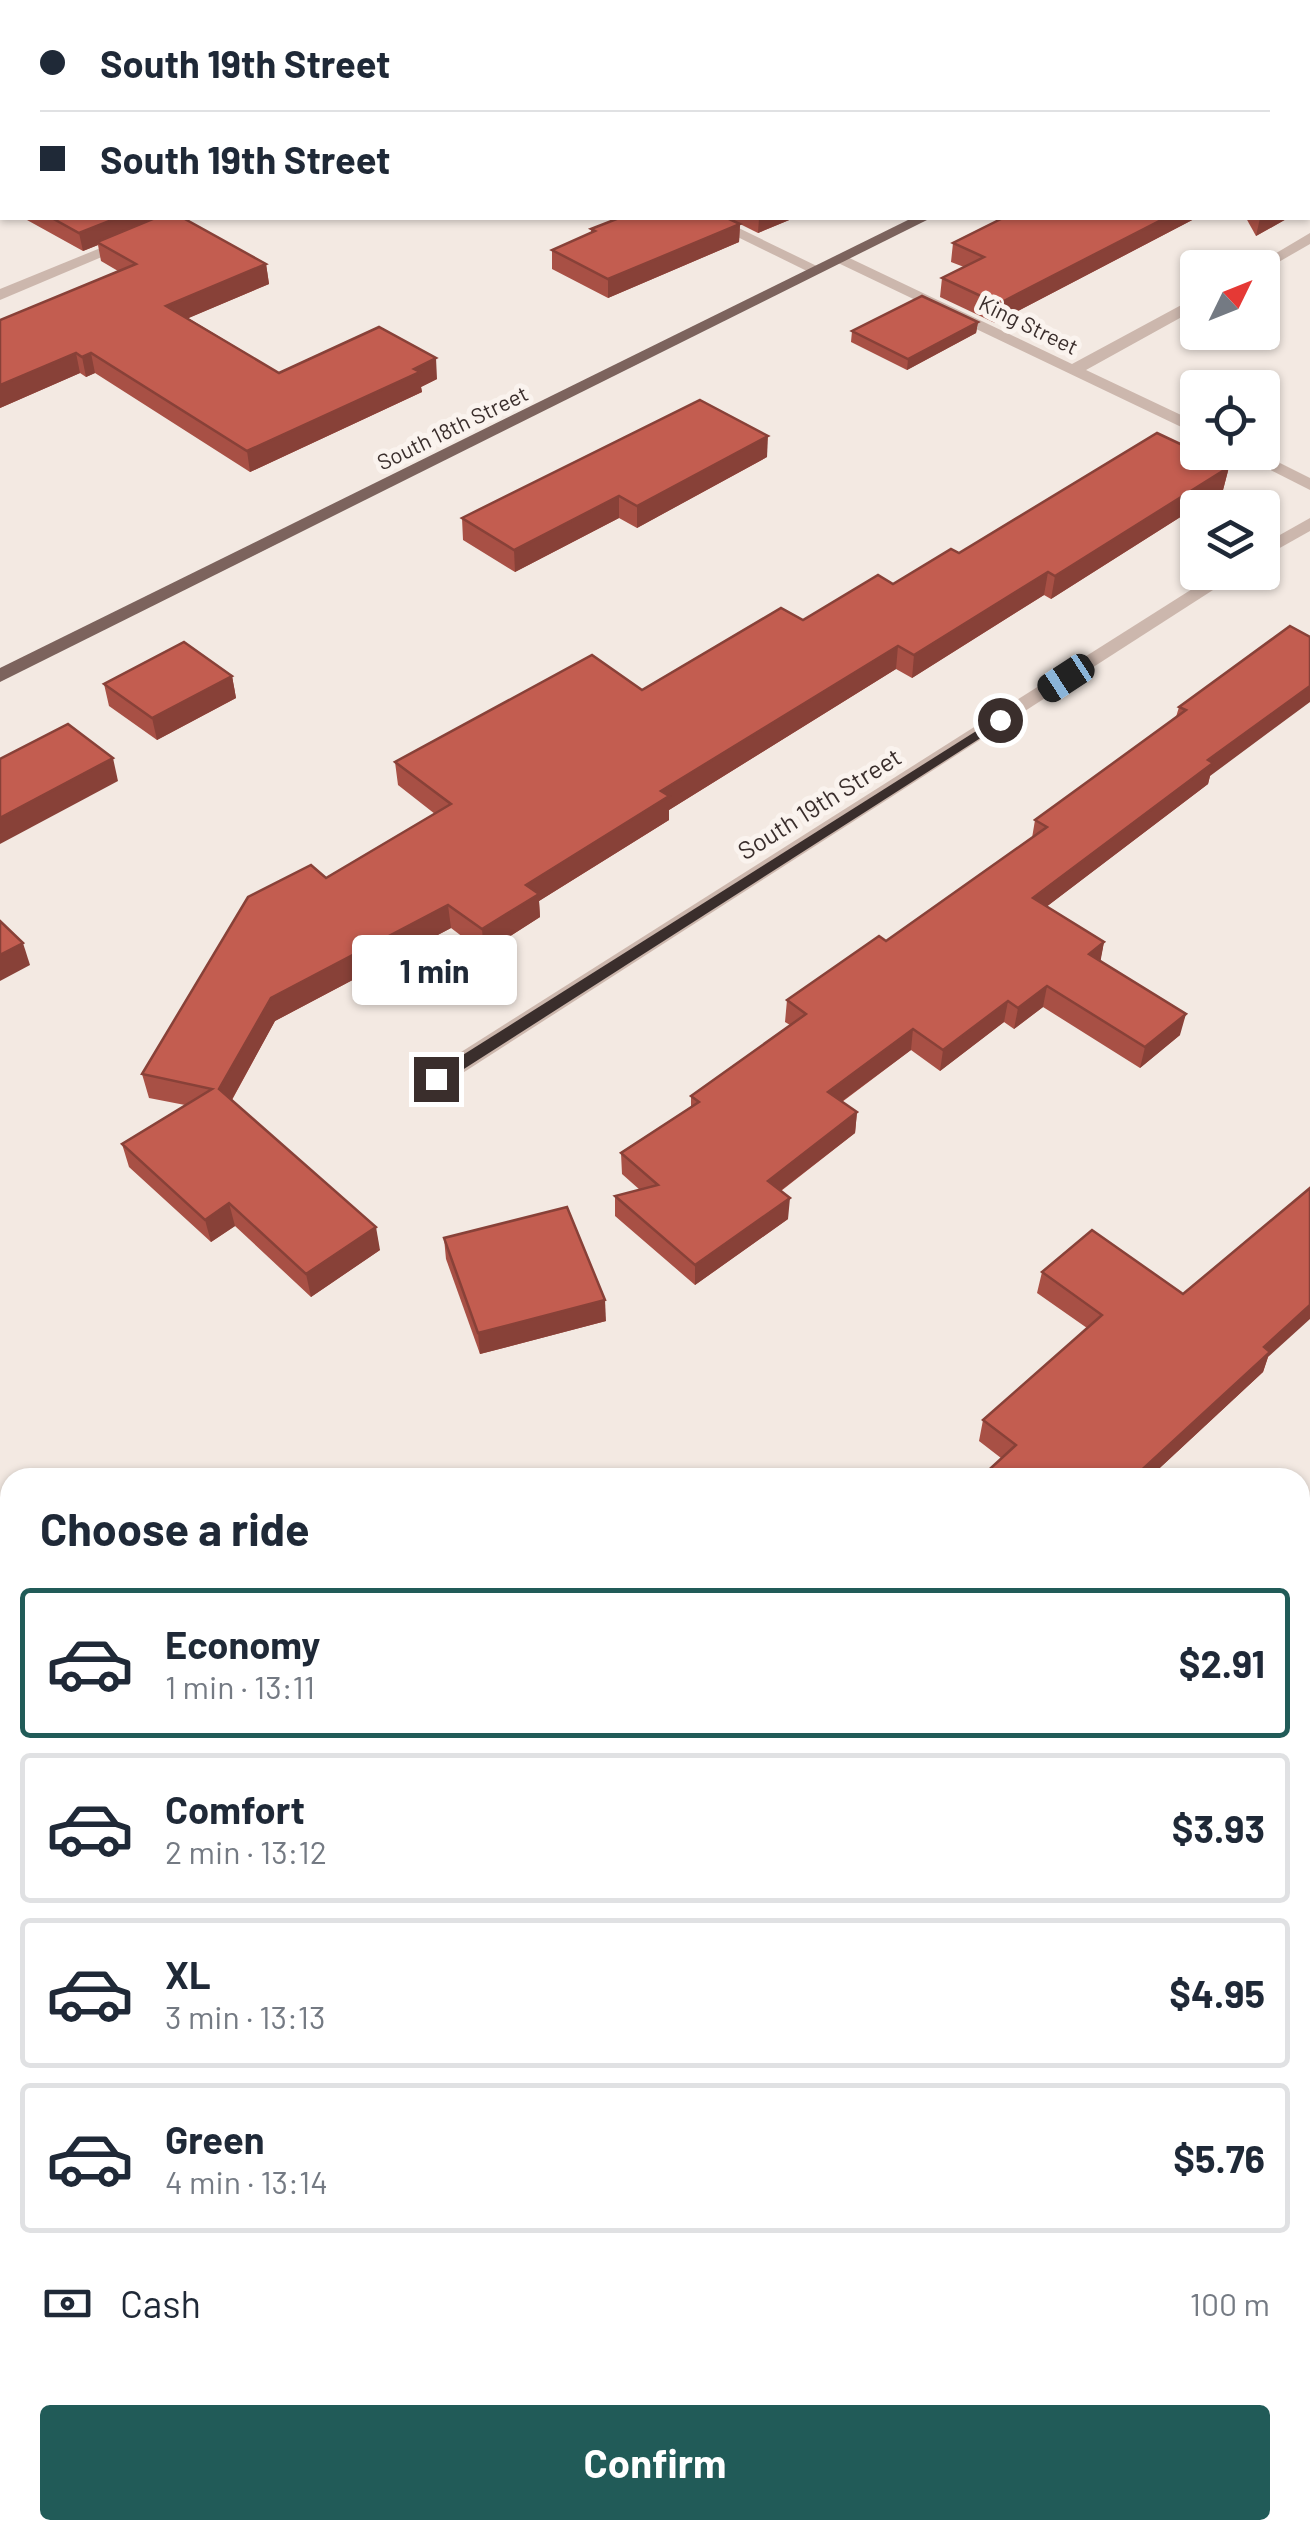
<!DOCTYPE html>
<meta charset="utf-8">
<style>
:root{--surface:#fff;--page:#f2f2f3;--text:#1f2937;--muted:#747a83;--line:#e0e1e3;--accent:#215b58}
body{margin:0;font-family:Barlow,sans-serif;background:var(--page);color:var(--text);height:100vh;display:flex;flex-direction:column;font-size:38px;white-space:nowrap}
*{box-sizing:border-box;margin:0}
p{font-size:32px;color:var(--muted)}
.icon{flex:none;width:55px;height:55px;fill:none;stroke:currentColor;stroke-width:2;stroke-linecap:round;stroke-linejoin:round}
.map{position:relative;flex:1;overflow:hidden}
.side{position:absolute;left:0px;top:1468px;width:1310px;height:1072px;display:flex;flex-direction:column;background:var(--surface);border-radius:30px 30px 0 0;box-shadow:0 2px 8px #0004}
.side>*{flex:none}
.guide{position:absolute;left:0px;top:0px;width:1310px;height:220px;box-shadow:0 2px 8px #0004;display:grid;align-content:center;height:220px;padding:0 40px;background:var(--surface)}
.needle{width:65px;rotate:47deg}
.buttons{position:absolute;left:1180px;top:250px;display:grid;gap:20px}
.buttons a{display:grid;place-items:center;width:100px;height:100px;border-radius:10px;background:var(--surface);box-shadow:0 2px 8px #0004;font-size:50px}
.end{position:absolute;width:45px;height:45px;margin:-22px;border:12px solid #3a2e2c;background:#fff;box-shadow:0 0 0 5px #fff}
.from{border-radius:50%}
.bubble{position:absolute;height:70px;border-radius:10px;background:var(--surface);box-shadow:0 2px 8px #0004;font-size:32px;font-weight:700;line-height:70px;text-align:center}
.car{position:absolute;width:30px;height:60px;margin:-30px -15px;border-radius:12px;box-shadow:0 0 8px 2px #0007;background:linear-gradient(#222 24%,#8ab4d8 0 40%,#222 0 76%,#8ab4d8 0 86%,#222 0)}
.guide b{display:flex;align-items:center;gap:35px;height:95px;font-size:38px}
.guide b+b{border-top:2px solid var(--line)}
.guide i{width:25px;height:25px;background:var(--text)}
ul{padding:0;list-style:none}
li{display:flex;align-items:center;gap:30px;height:150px;margin:0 20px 15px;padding:0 20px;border:5px solid var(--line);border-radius:10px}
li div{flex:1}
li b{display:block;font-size:38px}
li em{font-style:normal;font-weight:700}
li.on{border-color:var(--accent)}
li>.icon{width:90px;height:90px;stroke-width:1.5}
h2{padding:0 40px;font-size:45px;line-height:120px}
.pay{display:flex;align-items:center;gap:25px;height:110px;padding:0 40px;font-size:38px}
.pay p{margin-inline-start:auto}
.button{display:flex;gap:20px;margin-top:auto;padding:20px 40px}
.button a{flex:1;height:115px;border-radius:10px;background:var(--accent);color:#fff;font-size:40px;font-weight:700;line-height:115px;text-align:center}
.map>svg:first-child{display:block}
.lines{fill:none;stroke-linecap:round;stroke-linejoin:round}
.minor{fill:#ccb7ad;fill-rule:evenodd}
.major{fill:#7c635d;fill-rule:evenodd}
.wall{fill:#a85045}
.shaded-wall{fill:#884138}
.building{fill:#c35d50;stroke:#884138;stroke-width:2.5}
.route{fill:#3a2e2c}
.labels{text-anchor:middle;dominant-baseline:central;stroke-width:10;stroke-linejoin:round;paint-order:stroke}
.far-street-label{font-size:22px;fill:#3a2e2c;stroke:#faf3ee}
.street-label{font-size:25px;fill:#3a2e2c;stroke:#faf3ee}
</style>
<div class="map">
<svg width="1310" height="2539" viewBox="0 0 1310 2539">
<rect width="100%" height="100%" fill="#f3e9e2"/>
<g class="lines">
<g class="minor">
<polygon points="174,218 194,218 0,300 0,289"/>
<polygon points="699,218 718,218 825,270 811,273"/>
<polygon points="1310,233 1310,244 1263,271 1262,268 1251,268"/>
<polygon points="841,254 1072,364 1198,296 1198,308 1086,370 1198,423 1198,435 836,262 833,259"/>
<polygon points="1235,452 1258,452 1310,478 1310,490"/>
<polygon points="1310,518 1310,531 1262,558 1262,545"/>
<polygon points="1219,572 1241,572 444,1085 428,1085 424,1079 428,1073"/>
<polygon points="1310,1576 1310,1608 1300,1611 1300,1579"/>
<polygon points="0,2356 10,2358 10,2394 0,2392"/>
</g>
<polygon class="major" points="912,218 931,218 0,682 0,668"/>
</g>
<g class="wall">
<polygon points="0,0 618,0 623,2 2,2 2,195 0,194"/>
<polygon points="1308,3 1310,9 1310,39 1308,38"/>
<polygon points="1310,68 1310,209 1308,208 1308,69"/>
<polygon points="27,218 183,218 266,264 269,284 188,318 279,373 437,379 421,387 422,392 250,472 95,373 86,377 80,373 0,408 0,320 118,271 101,261 98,245 83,251 27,220"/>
<polygon points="619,218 794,218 758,233 740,224 739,242 608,298 552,269 552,250 591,233 591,229"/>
<polygon points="1196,218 995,323 940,297 942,278 964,267 951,262 953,243"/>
<polygon points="1246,218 1288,218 1256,236"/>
<polygon points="978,322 976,333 907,370 851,342 852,331"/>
<polygon points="767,457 637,528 619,518 515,572 463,540 462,518"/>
<polygon points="1229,467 1223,490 1051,599 1044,595 912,678 896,669 669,810 669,820 539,901 540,917 484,953 451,928 275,1021 232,1100 380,1250 311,1297 235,1226 211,1242 129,1167 122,1144 185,1105 149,1098 142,1074 326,878 435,814 398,785 395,762 642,690 803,620 893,584 959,553"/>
<polygon points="1290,626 1210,776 1208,784 1046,907 1104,942 1100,961 1180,1035 1140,1068 1043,1007 1014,1029 1004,1022 940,1071 911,1050 842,1102 857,1112 855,1133 781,1191 788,1219 695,1285 615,1216 615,1196 640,1190 622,1174 621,1153 691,1108 691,1096 790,1025 785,1022 787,1000 886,941 1032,838 1035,820 1176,717 1179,707"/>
<polygon points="232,676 236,698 157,740 109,706 104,684"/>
<polygon points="444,1238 606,1321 480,1354 446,1259"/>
<polygon points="1042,1272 1268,1357 1263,1372 1149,1478 980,1478 1001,1458 979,1441 983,1420 1087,1328 1037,1293"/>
</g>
<g class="shaded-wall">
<polygon points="1207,0 1240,0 1235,2 1202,2"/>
<polygon points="117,218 157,218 97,242 98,245 83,251 79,233"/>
<polygon points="759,218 794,218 758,233"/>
<polygon points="1165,218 1196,218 995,323 998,304"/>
<polygon points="1260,218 1288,218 1256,236"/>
<polygon points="740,224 739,242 608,298 608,279"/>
<polygon points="266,264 269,284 170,326 166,306"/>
<polygon points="978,322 976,333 907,370 908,359"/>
<polygon points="76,353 80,373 0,408 0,385"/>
<polygon points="91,353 95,373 86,377 82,357"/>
<polygon points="436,358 437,379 421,387 422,392 250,472 247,451"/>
<polygon points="768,436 767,457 637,528 637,506"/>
<polygon points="1229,467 1223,490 1051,599 1055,576"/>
<polygon points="619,496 619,518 515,572 514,550"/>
<polygon points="1048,572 1044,595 912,678 914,655"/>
<polygon points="898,646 896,669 669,810 669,820 539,901 540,917 484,953 482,929 526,885 661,791"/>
<polygon points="232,676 236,698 157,740 152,718"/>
<polygon points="1310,686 1310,702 1210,776 1208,784 1029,920 1033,898 1208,760"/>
<polygon points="113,758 118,781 0,844 0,818"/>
<polygon points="448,905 451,928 275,1021 225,1112 219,1089 271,998"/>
<polygon points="1104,942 1100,964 1089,954"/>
<polygon points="23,943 30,965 0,981 0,955"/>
<polygon points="1047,986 1043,1007 1014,1029 1018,1008"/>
<polygon points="1008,1001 1004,1022 940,1071 943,1050"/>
<polygon points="1186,1014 1180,1035 1140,1068 1145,1047"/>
<polygon points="913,1029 911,1050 826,1113 828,1092"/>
<polygon points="857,1112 855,1133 767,1201 768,1181"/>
<polygon points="790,1198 788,1219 695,1285 695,1265"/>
<polygon points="229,1203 235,1226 211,1242 205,1220"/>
<polygon points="376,1227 380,1250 311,1297 306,1274"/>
<polygon points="605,1300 606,1321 480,1354 478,1333"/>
<polygon points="1310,1305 1310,1319 1268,1357 1263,1372 1149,1478 1133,1478 1264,1347"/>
<polygon points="10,1745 10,1770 0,1778 0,1753"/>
</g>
<g class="building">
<polygon points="0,0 618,0 623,2 444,2 439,0 439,2 2,2 2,180 0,178 0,44 2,33 0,31"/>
<polygon points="734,0 1207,0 1202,2 728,2"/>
<polygon points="1308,3 1309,3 1310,20 1308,19"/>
<polygon points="1310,68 1310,189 1308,191 1308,69"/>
<polygon points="52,218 117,218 79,233"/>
<polygon points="155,218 183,218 266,264 166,306 279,373 379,327 436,358 414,369 420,372 247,451 91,353 82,357 76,353 0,385 0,320 136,264 97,242"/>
<polygon points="619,218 727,218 740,224 608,279 552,250 595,231 591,229"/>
<polygon points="1003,218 1165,218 998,304 942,278 984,257 953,243"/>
<polygon points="922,296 978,322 908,359 852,331"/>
<polygon points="700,400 768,436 637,506 619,496 514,550 462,518"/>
<polygon points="1157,433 1229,467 1055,576 1048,572 914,655 898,646 661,791 669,796 526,885 539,894 482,929 448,905 271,998 219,1089 376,1227 306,1274 229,1203 205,1220 122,1144 212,1089 142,1074 248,897 311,865 326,878 451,804 395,762 592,655 642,690 781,608 803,620 878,575 893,584 951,549 959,553"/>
<polygon points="1290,626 1310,637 1310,686 1208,760 1213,763 1033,898 1104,942 1089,954 1186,1014 1145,1047 1047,986 1018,1008 1008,1001 943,1050 913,1029 828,1092 857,1112 768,1181 790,1198 695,1265 615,1196 658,1185 621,1153 699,1102 691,1096 806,1014 787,1000 879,936 886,941 1047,827 1035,820 1186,710 1179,707"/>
<polygon points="184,642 232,676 152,718 104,684"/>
<polygon points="68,724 113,758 0,818 0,759"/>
<polygon points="0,921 23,943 0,955"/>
<polygon points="1310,1188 1310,1305 1264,1347 1270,1352 1133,1478 980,1478 1016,1445 983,1420 1102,1315 1042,1272 1092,1230 1183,1294"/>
<polygon points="567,1207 605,1300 478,1333 444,1238"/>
<polygon points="10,1652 10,1745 0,1753 0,1659"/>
<polygon points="1310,1792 1310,2024 1300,2036 1300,1804"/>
<polygon points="68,2530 74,2530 81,2539 58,2539"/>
</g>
<polygon class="route" points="1000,716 1004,717 1004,723 442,1083 431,1083 431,1075"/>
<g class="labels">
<g class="far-street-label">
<text transform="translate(1029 324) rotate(26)">King Street</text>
<text transform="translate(452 427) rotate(-26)">South 18th Street</text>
</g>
<g class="street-label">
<text transform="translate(819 803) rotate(-32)">South 19th Street</text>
</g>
</g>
</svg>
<div class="buttons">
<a><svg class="needle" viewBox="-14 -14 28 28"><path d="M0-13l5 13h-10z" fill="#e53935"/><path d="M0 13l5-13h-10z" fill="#747a83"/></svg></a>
<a><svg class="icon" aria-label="locate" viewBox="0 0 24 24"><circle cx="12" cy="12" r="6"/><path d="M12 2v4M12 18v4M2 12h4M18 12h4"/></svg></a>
<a><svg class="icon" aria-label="layers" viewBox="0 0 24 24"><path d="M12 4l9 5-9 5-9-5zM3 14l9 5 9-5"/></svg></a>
</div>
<i class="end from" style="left:1000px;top:720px"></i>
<i class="end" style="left:436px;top:1079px"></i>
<div class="bubble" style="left:352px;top:935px;width:165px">1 min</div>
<i class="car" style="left:1066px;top:678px;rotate:237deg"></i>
<div class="guide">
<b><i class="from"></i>South 19th Street</b>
<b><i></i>South 19th Street</b>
</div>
<section class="side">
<h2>Choose a ride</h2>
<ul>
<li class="on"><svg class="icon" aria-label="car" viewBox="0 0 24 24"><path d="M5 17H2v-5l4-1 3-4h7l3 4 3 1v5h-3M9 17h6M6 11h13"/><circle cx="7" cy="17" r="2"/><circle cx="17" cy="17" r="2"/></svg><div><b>Economy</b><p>1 min · 13:11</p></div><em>$2.91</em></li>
<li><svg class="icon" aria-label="car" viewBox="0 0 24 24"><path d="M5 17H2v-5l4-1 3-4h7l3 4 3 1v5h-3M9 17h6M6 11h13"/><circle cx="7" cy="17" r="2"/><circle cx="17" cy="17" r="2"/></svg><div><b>Comfort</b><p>2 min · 13:12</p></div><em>$3.93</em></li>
<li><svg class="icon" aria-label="car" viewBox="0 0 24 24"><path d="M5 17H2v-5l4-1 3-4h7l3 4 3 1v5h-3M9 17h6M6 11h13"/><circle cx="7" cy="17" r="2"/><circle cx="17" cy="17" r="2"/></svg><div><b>XL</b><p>3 min · 13:13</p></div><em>$4.95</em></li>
<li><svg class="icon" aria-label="car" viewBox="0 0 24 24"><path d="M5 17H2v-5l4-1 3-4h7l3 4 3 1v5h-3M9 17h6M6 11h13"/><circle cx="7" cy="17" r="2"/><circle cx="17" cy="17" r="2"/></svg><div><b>Green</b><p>4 min · 13:14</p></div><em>$5.76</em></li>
</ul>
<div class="pay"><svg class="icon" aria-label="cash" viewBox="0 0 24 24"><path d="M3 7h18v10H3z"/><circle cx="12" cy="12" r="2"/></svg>Cash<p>100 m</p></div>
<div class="button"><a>Confirm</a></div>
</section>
</div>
